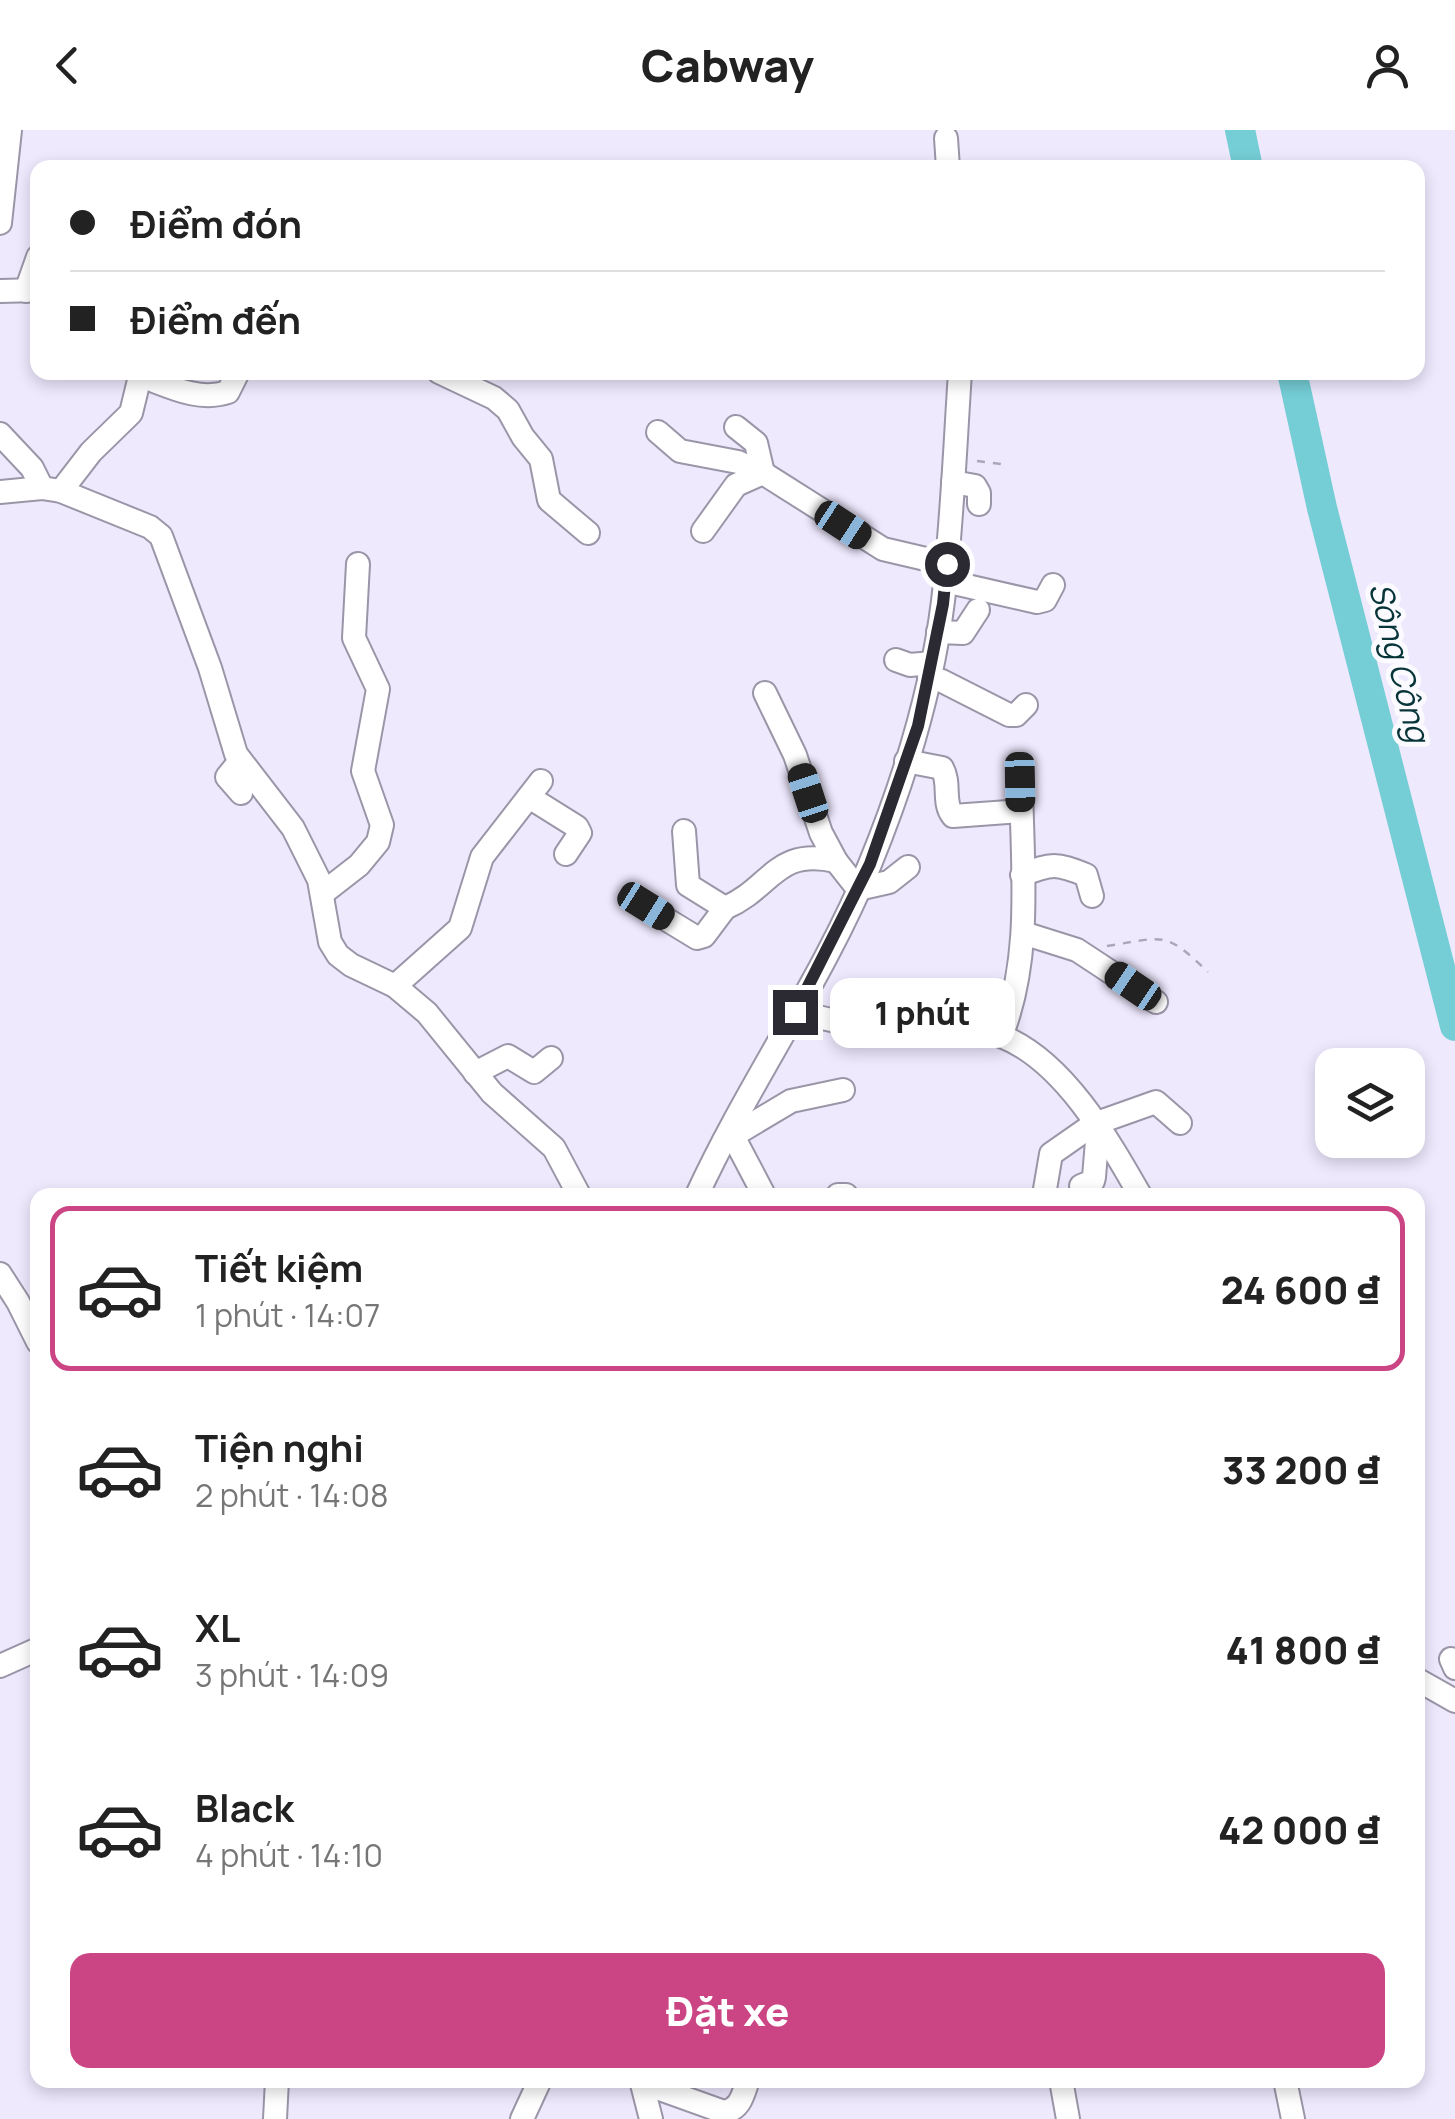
<!DOCTYPE html>
<html lang="vi">
<meta charset="utf-8">
<style>
:root{--surface:#fff;--page:#f2f2f2;--text:#222;--muted:#767676;--line:#e0e0e0;--accent:#cb4484}
body{margin:0;font-family:Manrope,sans-serif;background:var(--page);color:var(--text);height:100vh;display:flex;flex-direction:column;font-size:38px;white-space:nowrap}
*{box-sizing:border-box;margin:0}
p{font-size:32px;color:var(--muted)}
.icon{flex:none;width:55px;height:55px;fill:none;stroke:currentColor;stroke-width:2;stroke-linecap:round;stroke-linejoin:round}
.map{position:relative;flex:1;overflow:hidden}
.details{position:absolute;left:30px;top:1058px;width:1395px;height:900px;display:flex;flex-direction:column;background:var(--surface);border-radius:20px;box-shadow:0 5px 15px #0003}
.details>*{flex:none}
.guide{position:absolute;left:30px;top:30px;width:1395px;height:220px;border-radius:20px;box-shadow:0 5px 15px #0003;display:grid;align-content:center;height:220px;padding:0 40px;background:var(--surface)}
.tools{position:absolute;left:1315px;top:918px;display:grid;gap:20px}
.tools a{display:grid;place-items:center;width:110px;height:110px;border-radius:20px;background:var(--surface);box-shadow:0 5px 15px #0003;font-size:50px}
.end{position:absolute;width:45px;height:45px;margin:-22px;border:12px solid #2b2931;background:#fff;box-shadow:0 0 0 5px #fff}
.from{border-radius:50%}
.bubble{position:absolute;height:70px;border-radius:20px;background:var(--surface);box-shadow:0 5px 15px #0003;font-size:32px;font-weight:800;line-height:70px;text-align:center}
.car{position:absolute;width:30px;height:60px;margin:-30px -15px;border-radius:12px;box-shadow:0 0 8px 2px #0007;background:linear-gradient(#222 24%,#8ab4d8 0 40%,#222 0 76%,#8ab4d8 0 86%,#222 0)}
.guide b{display:flex;align-items:center;gap:35px;height:95px;font-size:38px}
.guide b+b{border-top:2px solid var(--line)}
.guide i{width:25px;height:25px;background:var(--text)}
ul{padding:18px 0 0;list-style:none}
li{display:flex;align-items:center;gap:30px;height:165px;margin:0 20px 15px;padding:0 20px;border:5px solid transparent;border-radius:20px}
li div{flex:1}
li b{display:block;font-size:38px}
li em{font-style:normal;font-weight:800}
li.current{border-color:var(--accent)}
li>.icon{width:90px;height:90px;stroke-width:1.5}
.primary-button{display:flex;gap:20px;margin-top:auto;padding:20px 40px}
.primary-button a{flex:1;height:115px;border-radius:20px;background:var(--accent);color:#fff;font-size:40px;font-weight:800;line-height:115px;text-align:center}
header{display:flex;justify-content:space-between;align-items:center;height:130px;padding:0 40px;background:var(--surface);font-size:45px;font-weight:800}
.map>svg:first-child{display:block}
.lines{fill:none;stroke-linecap:round;stroke-linejoin:round}
.river{stroke:#75cdd5;stroke-width:30}
.minor-casing{stroke:#9b95a8;stroke-width:26}
.path{stroke:#aca7b8;stroke-width:2.5;stroke-dasharray:8 8;stroke-linecap:butt}
.minor{stroke:#fff;stroke-width:22}
.route{stroke:#2b2931;stroke-width:12}
.labels{text-anchor:middle;dominant-baseline:central;stroke-width:10;stroke-linejoin:round;paint-order:stroke}
.water-label{font-size:32px;font-style:italic;fill:#073438;stroke:#fbfafe}
</style>
<header><svg class="icon" aria-label="back" viewBox="0 0 24 24"><path d="M15 5l-7 7 7 7"/></svg>Cabway<svg class="icon" aria-label="person" viewBox="0 0 24 24"><circle cx="12" cy="8" r="4"/><path d="M4 21q1-7 8-7t8 7"/></svg></header>
<div class="map">
<svg width="1455" height="1989" viewBox="0 0 1455 1989">
<rect width="100%" height="100%" fill="#efe9fe"/>
<g class="lines">
<g class="river">
<polyline points="1240,0 1248,38"/>
<polyline points="1292,242 1322,378 1455,896"/>
</g>
<g class="minor-casing">
<g id="minor">
<polyline points="946,8 948,38"/>
<polyline points="0,93 10,0"/>
<polyline points="0,161 38,160"/>
<polyline points="26,161 38,127"/>
<polyline points="439,242 494,268 508,280 523,307 541,329 549,370 588,403"/>
<path d="M141 246C169 256 198 272 228 262L238 242"/>
<polyline points="658,302 680,321 738,332 763,343 883,419 947,434"/>
<polyline points="0,304 32,338 42,358"/>
<polyline points="953,352 975,356 979,363 979,374"/>
<polyline points="61,361 91,322 131,283 141,242"/>
<polyline points="0,362 42,358 61,361 150,397 161,406 210,538 236,624 293,698 319,750 330,812 338,825 351,835 395,856 427,883 492,963 554,1018 579,1065"/>
<polyline points="703,401 736,355 763,343 756,313 736,297"/>
<polyline points="945,451 1037,472 1045,470 1053,455"/>
<polyline points="938,502 963,503 978,480"/>
<polyline points="896,530 910,535 932,533"/>
<polyline points="929,548 942,551 1009,585 1016,585 1026,575"/>
<polyline points="765,563 795,625 821,703 836,731 858,759 889,752 908,737"/>
<polyline points="240,631 227,647 241,663"/>
<path d="M906 631 942 638C951 653 942 673 953 686L1021 681"/>
<polyline points="529,667 577,697 580,703 566,724"/>
<path d="M684 701 688 755 725 778C772 758 775 717 836 731"/>
<path d="M1022 745C1052 733 1056 733 1086 745L1092 766"/>
<polyline points="323,763 359,735 378,712 382,695 363,641 378,559 354,508 358,434"/>
<polyline points="646,777 697,808 704,806 725,778"/>
<polyline points="1023,803 1077,820 1156,872"/>
<polyline points="395,856 460,798 482,727 541,651"/>
<path d="M795 882C825 888 855 897 886 899 916 901 974 896 1001 906 1063 930 1108 1009 1140 1065"/>
<path d="M1001 906C1033 827 1022 735 1021 652"/>
<polyline points="475,943 508,926 534,942 551,928"/>
<polyline points="733,1006 764,1065"/>
<polyline points="724,1011 791,971 843,960"/>
<polyline points="1081,1056 1093,1051 1094,1047 1098,999"/>
<path d="M697 1065C749 952 823 849 870 734 904 651 932 560 943 471 952 395 955 318 960 242"/>
<polyline points="838,1065 846,1065"/>
<polyline points="1044,1065 1051,1024 1094,994 1156,972 1180,993"/>
<polyline points="0,1144 18,1172 38,1212"/>
<polyline points="1451,1529 1455,1538"/>
<polyline points="0,1536 38,1519"/>
<polyline points="1418,1550 1455,1571"/>
<polyline points="641,1950 651,1989"/>
<polyline points="1061,1950 1068,1989"/>
<polyline points="1285,1950 1293,1989"/>
<path d="M643 1953 724 1982C741 1979 743 1964 748 1950"/>
<polyline points="275,1989 277,1950"/>
<polyline points="522,1989 540,1950"/>
</g>
</g>
<g class="path">
<polyline points="977,331 1001,334"/>
<path d="M1107 816C1165 807 1164 800 1208 842"/>
</g>
<use href="#minor" class="minor"/>
</g>
<g class="lines">
<polyline class="route" points="795,882 870,734 918,596 943,474 947,434"/>
</g>
<g class="labels">
<g class="water-label">
<text transform="translate(1400 532) rotate(76)">Sông Công</text>
</g>
</g>
</svg>
<div class="tools">
<a><svg class="icon" aria-label="layers" viewBox="0 0 24 24"><path d="M12 4l9 5-9 5-9-5zM3 14l9 5 9-5"/></svg></a>
</div>
<i class="end from" style="left:947px;top:434px"></i>
<i class="end" style="left:795px;top:882px"></i>
<div class="bubble" style="left:830px;top:848px;width:185px">1 phút</div>
<i class="car" style="left:843px;top:395px;rotate:123deg"></i>
<i class="car" style="left:1020px;top:652px;rotate:179deg"></i>
<i class="car" style="left:808px;top:663px;rotate:342deg"></i>
<i class="car" style="left:646px;top:776px;rotate:122deg"></i>
<i class="car" style="left:1133px;top:856px;rotate:304deg"></i>
<div class="guide">
<b><i class="from"></i>Điểm đón</b>
<b><i></i>Điểm đến</b>
</div>
<section class="details">
<ul>
<li class="current"><svg class="icon" aria-label="car" viewBox="0 0 24 24"><path d="M5 17H2v-5l4-1 3-4h7l3 4 3 1v5h-3M9 17h6M6 11h13"/><circle cx="7" cy="17" r="2"/><circle cx="17" cy="17" r="2"/></svg><div><b>Tiết kiệm</b><p>1 phút · 14:07</p></div><em>24 600 ₫</em></li>
<li><svg class="icon" aria-label="car" viewBox="0 0 24 24"><path d="M5 17H2v-5l4-1 3-4h7l3 4 3 1v5h-3M9 17h6M6 11h13"/><circle cx="7" cy="17" r="2"/><circle cx="17" cy="17" r="2"/></svg><div><b>Tiện nghi</b><p>2 phút · 14:08</p></div><em>33 200 ₫</em></li>
<li><svg class="icon" aria-label="car" viewBox="0 0 24 24"><path d="M5 17H2v-5l4-1 3-4h7l3 4 3 1v5h-3M9 17h6M6 11h13"/><circle cx="7" cy="17" r="2"/><circle cx="17" cy="17" r="2"/></svg><div><b>XL</b><p>3 phút · 14:09</p></div><em>41 800 ₫</em></li>
<li><svg class="icon" aria-label="car" viewBox="0 0 24 24"><path d="M5 17H2v-5l4-1 3-4h7l3 4 3 1v5h-3M9 17h6M6 11h13"/><circle cx="7" cy="17" r="2"/><circle cx="17" cy="17" r="2"/></svg><div><b>Black</b><p>4 phút · 14:10</p></div><em>42 000 ₫</em></li>
</ul>
<div class="primary-button"><a>Đặt xe</a></div>
</section>
</div>
